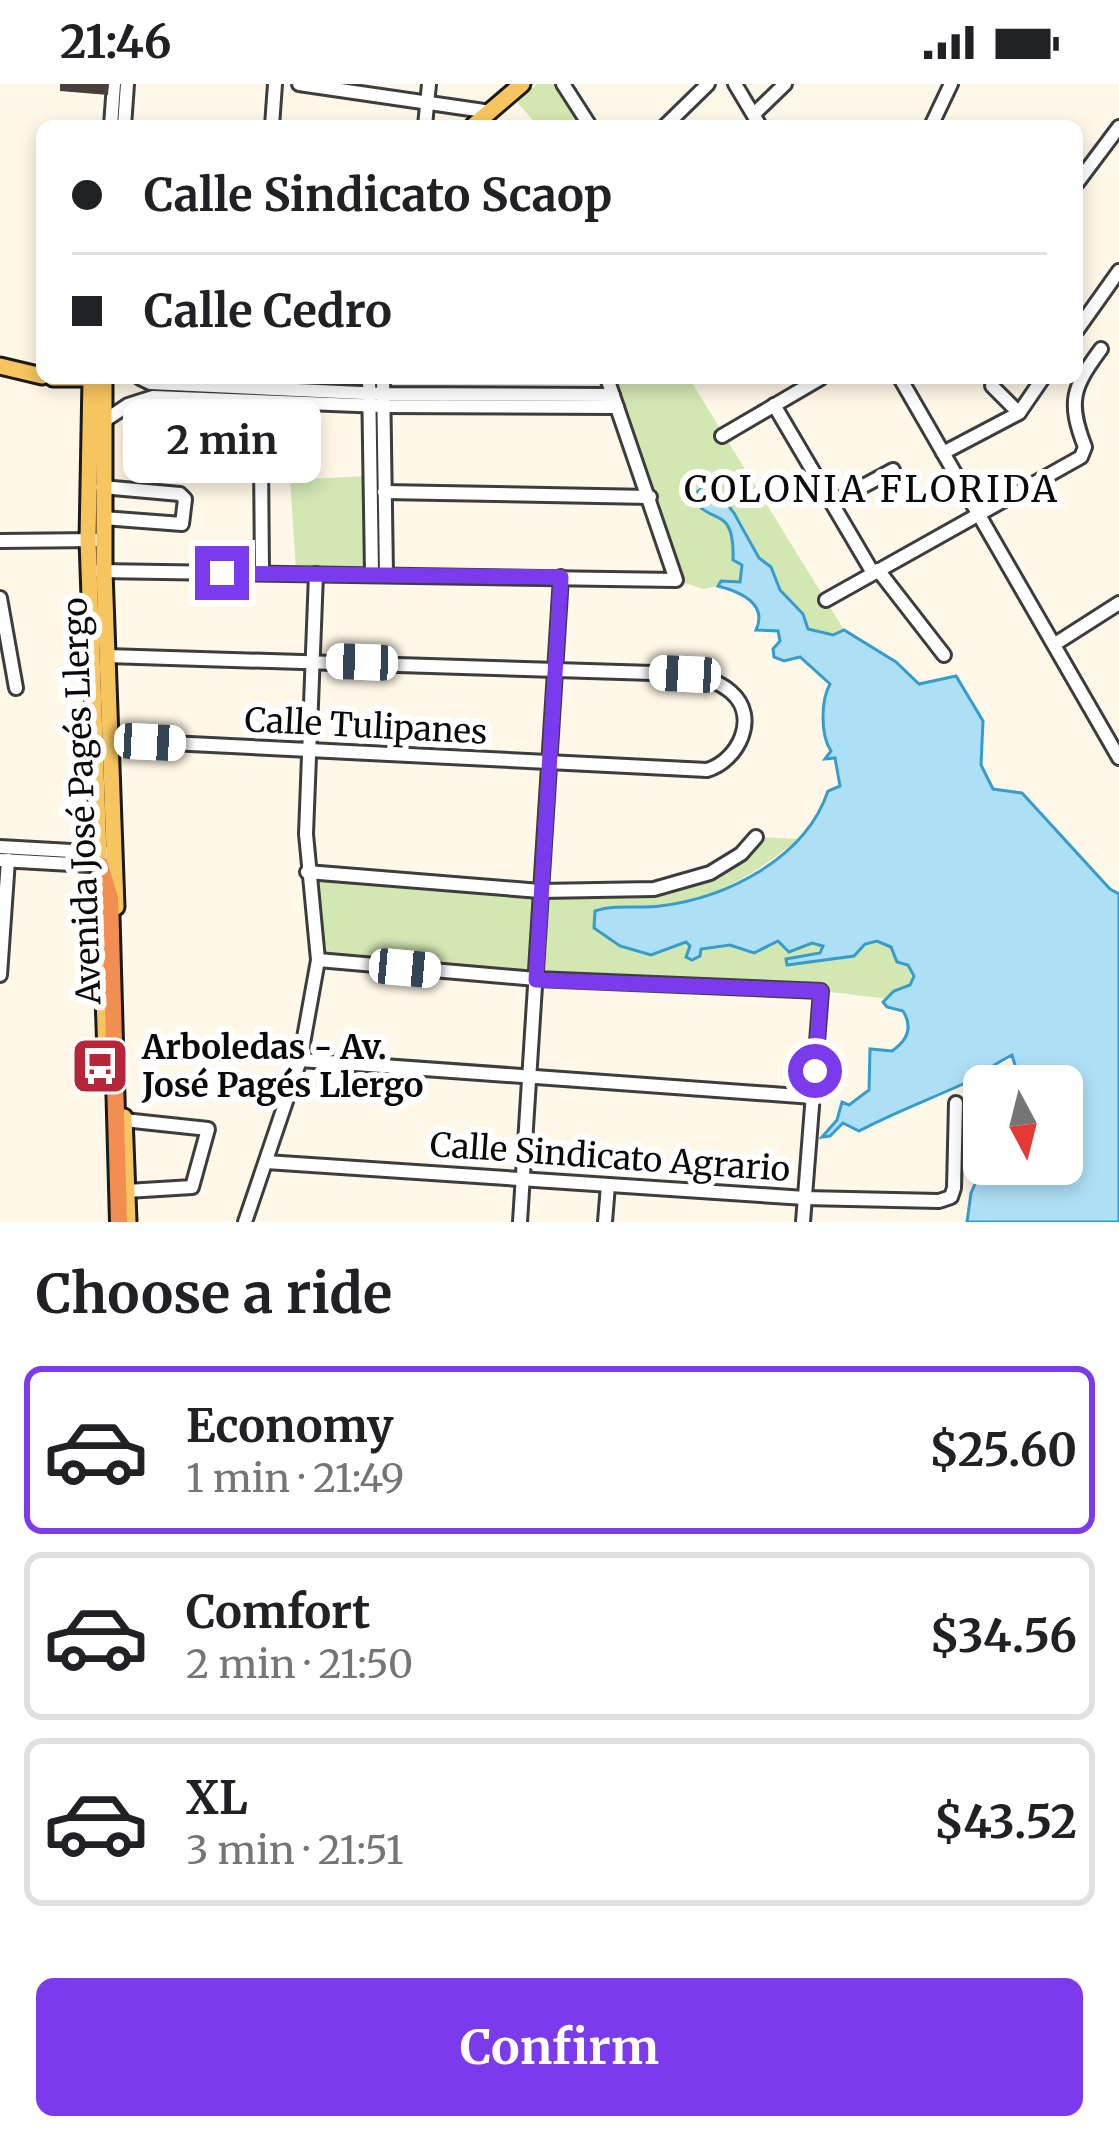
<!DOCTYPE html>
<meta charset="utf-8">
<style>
:root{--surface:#fff;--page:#f2f2f2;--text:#202124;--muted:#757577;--line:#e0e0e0;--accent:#7c3aed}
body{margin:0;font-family:Merriweather,serif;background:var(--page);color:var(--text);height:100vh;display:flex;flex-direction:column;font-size:45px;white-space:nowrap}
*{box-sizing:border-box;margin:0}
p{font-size:39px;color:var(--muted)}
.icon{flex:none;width:66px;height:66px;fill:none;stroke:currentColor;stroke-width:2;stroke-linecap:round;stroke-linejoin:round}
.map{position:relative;height:1138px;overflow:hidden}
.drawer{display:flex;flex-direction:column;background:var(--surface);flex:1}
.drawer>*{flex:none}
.hud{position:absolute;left:36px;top:36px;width:1047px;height:264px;border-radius:18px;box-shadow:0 6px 18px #0003;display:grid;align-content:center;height:264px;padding:0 36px;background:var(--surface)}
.needle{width:78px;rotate:173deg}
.controls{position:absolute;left:963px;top:981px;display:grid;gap:24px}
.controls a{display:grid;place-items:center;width:120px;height:120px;border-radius:18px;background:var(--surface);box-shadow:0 6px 18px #0003;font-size:60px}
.end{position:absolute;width:54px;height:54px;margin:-27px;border:15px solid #7c3aed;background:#fff;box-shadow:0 0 0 6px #fff}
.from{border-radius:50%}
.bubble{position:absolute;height:84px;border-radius:18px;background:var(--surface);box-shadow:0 6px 18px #0003;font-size:39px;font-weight:700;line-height:84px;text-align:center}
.car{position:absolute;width:36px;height:72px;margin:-36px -18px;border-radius:15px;box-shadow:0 0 9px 3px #0007;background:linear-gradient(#fff 24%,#345 0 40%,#fff 0 76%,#345 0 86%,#fff 0)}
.hud b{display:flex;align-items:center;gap:42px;height:114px;font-size:45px}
.hud b+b{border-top:3px solid var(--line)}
.hud i{width:30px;height:30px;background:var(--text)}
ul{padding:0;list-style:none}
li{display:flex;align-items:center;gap:36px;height:168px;margin:0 24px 18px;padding:0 12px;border:6px solid var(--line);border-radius:18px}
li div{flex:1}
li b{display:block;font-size:45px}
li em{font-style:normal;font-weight:700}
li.active{border-color:var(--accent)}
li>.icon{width:108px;height:108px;stroke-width:1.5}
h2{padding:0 36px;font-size:54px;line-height:144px}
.primary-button{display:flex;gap:24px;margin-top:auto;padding:24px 36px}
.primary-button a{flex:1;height:138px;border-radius:18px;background:var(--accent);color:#fff;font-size:48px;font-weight:700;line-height:138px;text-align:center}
.status{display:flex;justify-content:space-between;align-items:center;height:84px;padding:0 60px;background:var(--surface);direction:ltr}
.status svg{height:33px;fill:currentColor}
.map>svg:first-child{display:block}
.green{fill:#d3e7b3}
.water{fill:#aee0f5;stroke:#369ccb;stroke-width:3}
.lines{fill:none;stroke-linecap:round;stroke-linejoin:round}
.minor-casing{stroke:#3d3d3d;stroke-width:18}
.major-casing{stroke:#1b1b1b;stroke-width:21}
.highway-casing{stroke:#1b1b1b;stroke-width:22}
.minor{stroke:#fff;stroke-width:12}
.major{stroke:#f7c560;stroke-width:15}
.highway{stroke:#f38e52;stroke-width:16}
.wall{fill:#47403d}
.route{stroke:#7c3aed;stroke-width:15}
.labels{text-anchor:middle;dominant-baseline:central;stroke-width:12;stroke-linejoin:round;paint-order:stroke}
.street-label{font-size:33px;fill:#0a0a0a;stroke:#fff}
.poi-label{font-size:33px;font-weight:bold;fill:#0a0a0a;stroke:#fff;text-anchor:start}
.neighbourhood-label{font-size:36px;letter-spacing:3px;fill:#0a0a0a;stroke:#fff}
</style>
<div class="status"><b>21:46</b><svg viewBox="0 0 49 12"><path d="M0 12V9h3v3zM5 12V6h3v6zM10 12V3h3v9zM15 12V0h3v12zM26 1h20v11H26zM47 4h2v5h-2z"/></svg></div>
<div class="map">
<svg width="1119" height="1138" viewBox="0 0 1119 1138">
<rect width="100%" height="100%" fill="#fff8e8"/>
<g class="green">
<polygon points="537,0 573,0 594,42 538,42 517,18"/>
<path d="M607 294H689L844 546 833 552 808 545 799 526 780 506 771 483 759 474 743 441 724 416 695 408 692 412C699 425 704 422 716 429 734 440 743 476 742 494L740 498 703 505 676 496Z"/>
<polygon points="366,392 370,485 296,486 290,396"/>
<path d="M756 753 799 755C735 805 688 830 603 823L599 848 614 854 686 858 865 860 877 856 891 863 912 886 910 901 897 916 821 907 318 876 307 788 573 808 697 795Z"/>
</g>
<path class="water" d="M701 405 724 416 734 429 759 474 771 483 780 506 803 530 808 545 833 551 844 546 896 578 919 600 956 592 983 637 981 681 993 705 1022 709 1110 805 1119 810V1138H967L971 1109 984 1080H1062V1002H1021L1012 971C994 980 979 992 963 1000 928 1016 893 1029 859 1047L843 1039 830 1052 822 1053 837 1036 842 1018 849 1021 869 1006 870 965 892 967C908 956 913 943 903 927L887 923 883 918 894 907 910 901 914 892 908 881 897 878 891 863 877 857 865 860 854 872 787 881 786 875 820 869 823 862 812 859 789 868 778 857 754 869 730 861 701 865 700 872 692 876 686 873 690 862 686 858 651 871 620 862 594 844 595 827C613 820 639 825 660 822 726 814 805 775 828 707L840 702 835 674 825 675 831 667C820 650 821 616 830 600L800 573 784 577 774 573 773 565 780 557 778 547 756 546C768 520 741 508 718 502L721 497 740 498 742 481 733 476C735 418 709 444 692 412Z"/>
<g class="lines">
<g class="minor-casing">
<g id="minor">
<polyline points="299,0 491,28"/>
<polyline points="563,0 590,42"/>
<polyline points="735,0 760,42"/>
<polyline points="754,30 785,0"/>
<polyline points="111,42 114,0"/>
<polyline points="124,42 127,0"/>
<polyline points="272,42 275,0"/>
<polyline points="425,42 429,0"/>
<polyline points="665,42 708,0"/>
<polyline points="931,42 951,0"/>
<polyline points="1077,99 1119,43"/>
<polyline points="1077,246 1119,187"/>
<polyline points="140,294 150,299 383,310 613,311"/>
<polyline points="369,294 372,489"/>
<polyline points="383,294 386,490"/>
<polyline points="900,294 1119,674"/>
<polyline points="992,302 1019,329"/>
<polyline points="774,321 873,489"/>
<polyline points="98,341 128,321 153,313 383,322 617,323"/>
<polyline points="722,352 821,294"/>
<polyline points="943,369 1019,329 1043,294"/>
<polyline points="261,374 262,489"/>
<polyline points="102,403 180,410 185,415 182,440 103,434"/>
<polyline points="384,408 650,413"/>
<polyline points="832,419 893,386"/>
<polyline points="0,457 96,456"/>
<polyline points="878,486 944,571"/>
<polyline points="99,487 676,496 607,294"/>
<polyline points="0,514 16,604"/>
<path d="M826 516 1081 373 1085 363C1067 317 1073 303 1101 265"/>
<polyline points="1055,560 1119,519"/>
<path d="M107 572 685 590C701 592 718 597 731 608 760 633 738 677 707 686L110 656"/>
<polyline points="0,763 107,769"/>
<polyline points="0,776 107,782"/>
<polyline points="307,788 540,807 654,805 710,789 741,770 756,753"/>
<polyline points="318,876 536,895 821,907 803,1138"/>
<polyline points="0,891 8,776"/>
<polyline points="300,976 813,1013"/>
<polyline points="124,1036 208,1045 192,1103 127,1107"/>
<polyline points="266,1078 805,1114 939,1117 951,1113 954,1104 956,1019"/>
<polyline points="245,1138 300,976 318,876 306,750 316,490"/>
<polyline points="520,1138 561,493"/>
<polyline points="605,1138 608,1101"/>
</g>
</g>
<g class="major-casing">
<g id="major">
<polyline points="473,42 522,0"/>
<polyline points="0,282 42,292"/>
<polyline points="53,294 94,294"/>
<polyline points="104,294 104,487 116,823"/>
<polyline points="91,295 88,456 106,970"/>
<polyline points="124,1033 128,1138"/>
</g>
</g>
<g class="highway-casing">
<polyline id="highway" points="100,781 110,814 119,1138"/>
</g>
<use href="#minor" class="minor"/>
<use href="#major" class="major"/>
<use href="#highway" class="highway"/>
</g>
<polygon class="wall" points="60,0 109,0 108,11 60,7"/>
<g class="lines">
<polyline class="route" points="222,489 561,493 536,896 821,907 815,987"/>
</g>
<defs>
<g id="bus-square" transform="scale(3)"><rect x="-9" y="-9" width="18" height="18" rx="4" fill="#b72538" stroke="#fff"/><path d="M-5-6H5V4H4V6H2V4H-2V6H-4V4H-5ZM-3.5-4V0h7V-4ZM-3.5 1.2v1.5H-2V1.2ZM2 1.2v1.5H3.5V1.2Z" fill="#fff"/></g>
</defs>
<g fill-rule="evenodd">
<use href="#bus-square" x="100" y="982"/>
</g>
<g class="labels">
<g class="street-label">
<text transform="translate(366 642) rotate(3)">Calle Tulipanes</text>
<text transform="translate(82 717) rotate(-92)">Avenida José Pagés Llergo</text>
<text transform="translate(610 1073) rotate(4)">Calle Sindicato Agrario</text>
</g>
<g class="poi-label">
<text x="142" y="963">Arboledas - Av.<tspan x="142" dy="38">José Pagés Llergo</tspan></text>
</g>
<g class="neighbourhood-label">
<text x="872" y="405">COLONIA FLORIDA</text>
</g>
</g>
</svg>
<div class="controls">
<a><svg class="needle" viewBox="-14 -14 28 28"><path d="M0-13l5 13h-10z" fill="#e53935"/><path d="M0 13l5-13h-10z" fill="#757577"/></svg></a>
</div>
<i class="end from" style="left:815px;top:987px"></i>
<i class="end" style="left:222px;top:489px"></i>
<div class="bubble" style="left:123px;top:315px;width:198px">2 min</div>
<i class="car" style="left:362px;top:578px;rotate:272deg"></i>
<i class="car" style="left:685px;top:590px;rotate:273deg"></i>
<i class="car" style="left:150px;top:658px;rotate:93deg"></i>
<i class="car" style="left:405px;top:884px;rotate:95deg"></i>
<div class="hud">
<b><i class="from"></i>Calle Sindicato Scaop</b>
<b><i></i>Calle Cedro</b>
</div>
</div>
<section class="drawer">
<h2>Choose a ride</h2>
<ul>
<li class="active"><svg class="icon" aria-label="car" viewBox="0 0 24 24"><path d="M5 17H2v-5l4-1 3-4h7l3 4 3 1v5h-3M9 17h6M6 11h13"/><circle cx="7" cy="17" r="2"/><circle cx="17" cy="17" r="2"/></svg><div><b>Economy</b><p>1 min · 21:49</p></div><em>$25.60</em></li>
<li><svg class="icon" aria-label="car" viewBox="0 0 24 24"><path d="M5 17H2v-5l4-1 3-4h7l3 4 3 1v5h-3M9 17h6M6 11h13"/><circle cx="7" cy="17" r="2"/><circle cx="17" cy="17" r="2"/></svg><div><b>Comfort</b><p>2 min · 21:50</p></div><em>$34.56</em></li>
<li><svg class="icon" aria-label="car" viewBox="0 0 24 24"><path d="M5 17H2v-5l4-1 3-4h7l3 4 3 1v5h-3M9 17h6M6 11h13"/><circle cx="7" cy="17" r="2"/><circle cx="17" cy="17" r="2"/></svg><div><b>XL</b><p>3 min · 21:51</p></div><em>$43.52</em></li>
</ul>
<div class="primary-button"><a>Confirm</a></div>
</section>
